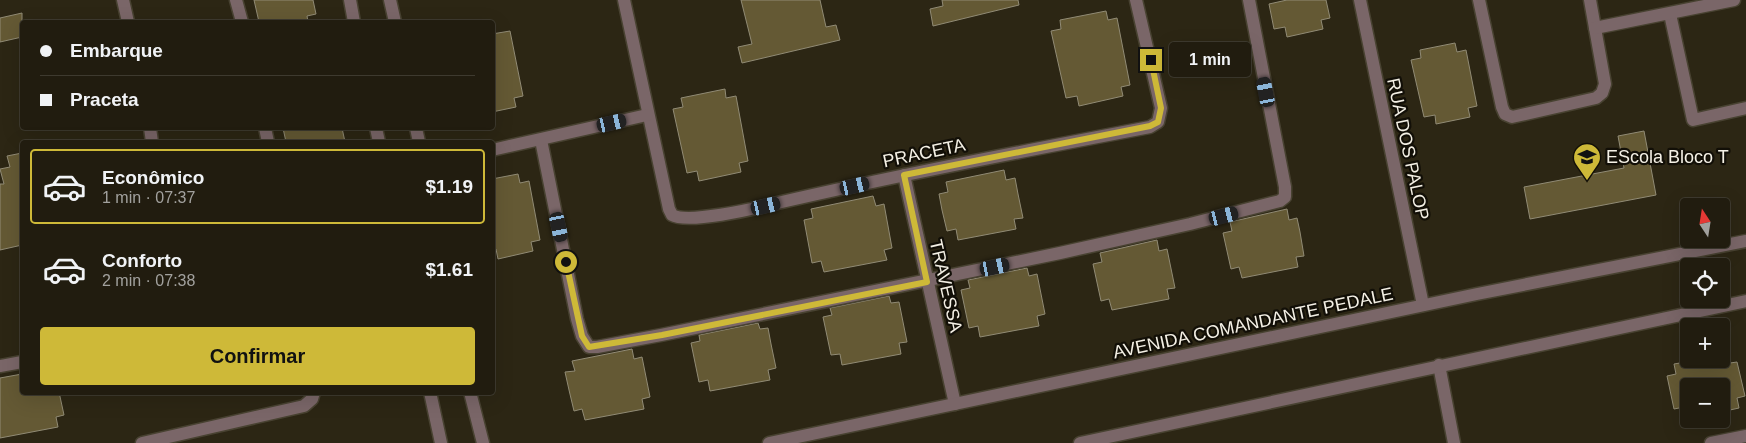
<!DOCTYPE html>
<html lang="pt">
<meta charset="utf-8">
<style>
:root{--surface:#211c0f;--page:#292518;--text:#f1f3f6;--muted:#a2a19e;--line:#3e3a2f;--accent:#ceb938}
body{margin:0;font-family:Helvetica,sans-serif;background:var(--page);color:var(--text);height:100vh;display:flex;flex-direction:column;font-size:19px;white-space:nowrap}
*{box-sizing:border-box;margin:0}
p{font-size:16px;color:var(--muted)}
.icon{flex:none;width:28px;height:28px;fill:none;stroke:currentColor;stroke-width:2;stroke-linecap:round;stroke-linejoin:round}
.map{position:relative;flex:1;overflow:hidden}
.panel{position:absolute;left:20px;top:140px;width:475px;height:255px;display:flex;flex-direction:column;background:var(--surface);border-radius:5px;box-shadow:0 5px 20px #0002,0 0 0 1px var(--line)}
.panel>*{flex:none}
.guide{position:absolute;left:20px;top:20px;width:475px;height:110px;border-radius:5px;box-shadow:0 5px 20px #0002,0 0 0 1px var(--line);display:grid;align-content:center;height:110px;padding:0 20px;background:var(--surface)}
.needle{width:32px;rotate:348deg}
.buttons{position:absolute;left:1680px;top:198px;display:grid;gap:10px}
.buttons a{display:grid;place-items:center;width:50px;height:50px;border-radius:5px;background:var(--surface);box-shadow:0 5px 20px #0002,0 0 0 1px var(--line);font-size:25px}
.end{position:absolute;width:22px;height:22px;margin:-11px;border:6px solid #ceb938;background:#111;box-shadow:0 0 0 2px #111}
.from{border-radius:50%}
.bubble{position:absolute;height:35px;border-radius:5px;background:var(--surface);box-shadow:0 5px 20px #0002,0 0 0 1px var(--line);font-size:16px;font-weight:800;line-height:35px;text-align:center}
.car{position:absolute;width:15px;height:30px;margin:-15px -8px;border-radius:6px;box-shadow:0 0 4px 1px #0007;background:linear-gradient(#222 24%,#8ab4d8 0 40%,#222 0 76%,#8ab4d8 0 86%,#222 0)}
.guide b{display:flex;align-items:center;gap:18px;height:48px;font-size:19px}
.guide b+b{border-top:1px solid var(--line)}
.guide i{width:12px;height:12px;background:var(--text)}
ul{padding:9px 0 0;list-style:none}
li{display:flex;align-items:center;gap:15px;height:75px;margin:0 10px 8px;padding:0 10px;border:2px solid transparent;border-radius:5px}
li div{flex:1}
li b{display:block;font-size:19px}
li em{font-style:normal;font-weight:800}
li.selected{border-color:var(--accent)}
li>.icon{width:45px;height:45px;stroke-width:1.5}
.cta{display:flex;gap:10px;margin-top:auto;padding:10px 20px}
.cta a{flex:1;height:58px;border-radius:5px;background:var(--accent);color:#111;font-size:20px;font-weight:800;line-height:58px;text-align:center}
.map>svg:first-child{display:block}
.building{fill:#645934;stroke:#918b75}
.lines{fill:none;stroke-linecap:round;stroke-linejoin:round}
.minor-casing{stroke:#484231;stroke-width:15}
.minor{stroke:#7a6668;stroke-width:12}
.route{stroke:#ceb938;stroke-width:6}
.labels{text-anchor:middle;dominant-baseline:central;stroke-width:4.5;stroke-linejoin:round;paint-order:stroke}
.street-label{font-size:18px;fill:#f4f0e5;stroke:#120f07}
.poi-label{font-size:18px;fill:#f4f0e5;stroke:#120f07;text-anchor:start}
</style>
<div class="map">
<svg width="1746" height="443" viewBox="0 0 1746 443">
<rect width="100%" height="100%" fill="#2c2614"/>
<g class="building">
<polygon points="254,0 313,0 316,14 307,16 308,22 259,22"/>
<polygon points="741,0 820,0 826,27 836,25 840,40 742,63 738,47 752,44"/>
<polygon points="942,0 1018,0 1019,5 933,26 930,9 943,6"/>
<polygon points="1287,0 1326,0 1330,18 1321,20 1323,29 1287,37 1285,27 1274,29 1269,4"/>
<polygon points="1106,11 1108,20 1117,18 1130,85 1121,87 1123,96 1079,106 1077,96 1066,98 1051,31 1061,29 1060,20"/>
<polygon points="22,13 22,37 0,42 0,18"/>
<polygon points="510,31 523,96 514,98 516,107 492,112 492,34"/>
<polygon points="1455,43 1457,52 1466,50 1477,106 1468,108 1470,117 1436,124 1435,115 1424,117 1411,60 1421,58 1420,50"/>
<polygon points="725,89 726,98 736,96 748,161 739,163 741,172 699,181 697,171 687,173 673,109 683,107 681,98"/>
<polygon points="283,128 342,128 345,142 286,142"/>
<polygon points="1644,131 1656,195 1530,219 1524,187 1624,168 1618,136"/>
<polygon points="22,153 22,245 0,250 0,184 4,184 0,169 10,167 7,156"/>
<polygon points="1004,170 1006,180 1015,178 1018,194 1023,218 1014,219 1016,229 958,240 956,229 947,231 942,210 939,194 948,192 946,182"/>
<polygon points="518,174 520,183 529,181 540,240 531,242 533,251 498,259 496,249 492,249 492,179"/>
<polygon points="873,196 876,206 884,204 892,248 884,250 887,260 824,272 821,261 812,263 804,220 813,218 811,209"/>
<polygon points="1287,209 1289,220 1297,218 1300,232 1304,256 1296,257 1298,267 1242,278 1239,267 1231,269 1223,233 1232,231 1230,222"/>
<polygon points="1157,240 1159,251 1167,249 1175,288 1167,289 1169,299 1112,310 1109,299 1101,301 1093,264 1102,262 1100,253"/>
<polygon points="1027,268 1029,276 1037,274 1045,314 1037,316 1039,326 980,337 978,326 969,328 961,290 970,288 968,280"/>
<polygon points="889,296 891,303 899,302 907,342 899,343 901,354 842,365 840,354 831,355 823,317 832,315 830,308"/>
<polygon points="758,323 760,329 768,328 771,344 776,368 768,370 770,380 710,391 708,380 699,382 691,343 700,341 699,335"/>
<polygon points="632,349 634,359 642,357 650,397 642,399 644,409 585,420 582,409 574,411 569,390 565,372 575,371 572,361"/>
<polygon points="1703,359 1729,359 1730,363 1737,362 1745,396 1737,398 1739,408 1721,412 1721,386 1689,386 1689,406 1674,409 1667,376 1676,374 1674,364"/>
<polygon points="22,374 22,392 59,392 64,415 56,417 58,427 0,438 0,378"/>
</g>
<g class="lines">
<g class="minor-casing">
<g id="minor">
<polyline points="123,0 128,22"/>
<polyline points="236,0 242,22"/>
<polyline points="350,0 354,22"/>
<polyline points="390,0 395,22"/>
<path d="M624 0 669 209 672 215C688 224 753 209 773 204 898 175 1024 151 1150 127L1158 122 1161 108 1136 0"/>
<polyline points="1360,0 1423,305"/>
<polyline points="1479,0 1502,107 1505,114 1512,117 1596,98 1602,93 1605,84 1590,0"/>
<polyline points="1670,14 1693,120 1746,108"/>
<polyline points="1595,28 1734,0"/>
<polyline points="150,128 152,142"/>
<polyline points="265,128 268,142"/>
<polyline points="376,128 379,142"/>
<polyline points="416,128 419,142"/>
<polyline points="541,140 577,319 582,336 589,347 597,347 661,335 1060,253 1190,224 1280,201 1285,197 1285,187 1249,0"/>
<polyline points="492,150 647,115"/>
<polyline points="904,175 955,404"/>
<polyline points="1439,365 1454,443"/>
<polyline points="0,366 22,362"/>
<polyline points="430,392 441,443"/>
<polyline points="470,392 483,443"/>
<polyline points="142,443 304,406 312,399 314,392"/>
<polyline points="769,443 1477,294 1746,241"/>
<polyline points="1080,443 1746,301"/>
<polyline points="1711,443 1746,436"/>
</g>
</g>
<use href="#minor" class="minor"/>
</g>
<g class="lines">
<polyline class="route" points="566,262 582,336 589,347 662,335 927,282 904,175 1150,126 1158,122 1161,108 1151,60"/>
</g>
<defs>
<g id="school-pin" transform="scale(1.4375)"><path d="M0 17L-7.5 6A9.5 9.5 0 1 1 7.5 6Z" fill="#ceb938" stroke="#120f07"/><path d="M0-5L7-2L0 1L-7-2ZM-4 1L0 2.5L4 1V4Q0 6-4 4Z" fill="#111"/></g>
</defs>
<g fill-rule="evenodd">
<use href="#school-pin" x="1587" y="157"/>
</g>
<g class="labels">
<g class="street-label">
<text transform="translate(1408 149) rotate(78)">RUA DOS PALOP</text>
<text transform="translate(924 153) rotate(-12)">PRACETA</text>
<text transform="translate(946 286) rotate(77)">TRAVESSA</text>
<text transform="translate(1253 323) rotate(-12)">AVENIDA COMANDANTE PEDALE</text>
</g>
<g class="poi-label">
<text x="1606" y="157">EScola Bloco T</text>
</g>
</g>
</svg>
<div class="buttons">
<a><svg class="needle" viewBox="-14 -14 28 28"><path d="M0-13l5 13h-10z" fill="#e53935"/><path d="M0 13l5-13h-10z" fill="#a2a19e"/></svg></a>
<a><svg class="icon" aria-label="locate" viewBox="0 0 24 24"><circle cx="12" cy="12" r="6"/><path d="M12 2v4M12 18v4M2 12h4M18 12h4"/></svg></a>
<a>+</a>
<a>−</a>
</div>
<i class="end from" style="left:566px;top:262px"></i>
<i class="end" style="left:1151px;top:60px"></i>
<div class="bubble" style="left:1169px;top:42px;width:82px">1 min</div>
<i class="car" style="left:1266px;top:92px;rotate:349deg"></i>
<i class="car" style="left:612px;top:123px;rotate:77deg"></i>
<i class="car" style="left:855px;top:186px;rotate:77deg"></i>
<i class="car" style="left:766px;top:206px;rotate:77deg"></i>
<i class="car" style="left:1224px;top:216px;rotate:76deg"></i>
<i class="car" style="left:559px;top:227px;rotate:168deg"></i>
<i class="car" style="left:995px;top:267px;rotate:78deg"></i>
<div class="guide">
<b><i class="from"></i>Embarque</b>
<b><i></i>Praceta</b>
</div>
<section class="panel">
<ul>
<li class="selected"><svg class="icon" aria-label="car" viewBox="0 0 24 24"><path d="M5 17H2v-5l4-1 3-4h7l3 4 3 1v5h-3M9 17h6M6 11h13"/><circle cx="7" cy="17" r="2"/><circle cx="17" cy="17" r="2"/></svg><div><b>Econômico</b><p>1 min · 07:37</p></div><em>$1.19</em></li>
<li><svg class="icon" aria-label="car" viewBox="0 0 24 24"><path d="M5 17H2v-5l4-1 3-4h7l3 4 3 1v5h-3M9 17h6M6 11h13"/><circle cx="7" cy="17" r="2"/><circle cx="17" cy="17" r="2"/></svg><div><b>Conforto</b><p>2 min · 07:38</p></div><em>$1.61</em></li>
</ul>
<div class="cta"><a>Confirmar</a></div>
</section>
</div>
